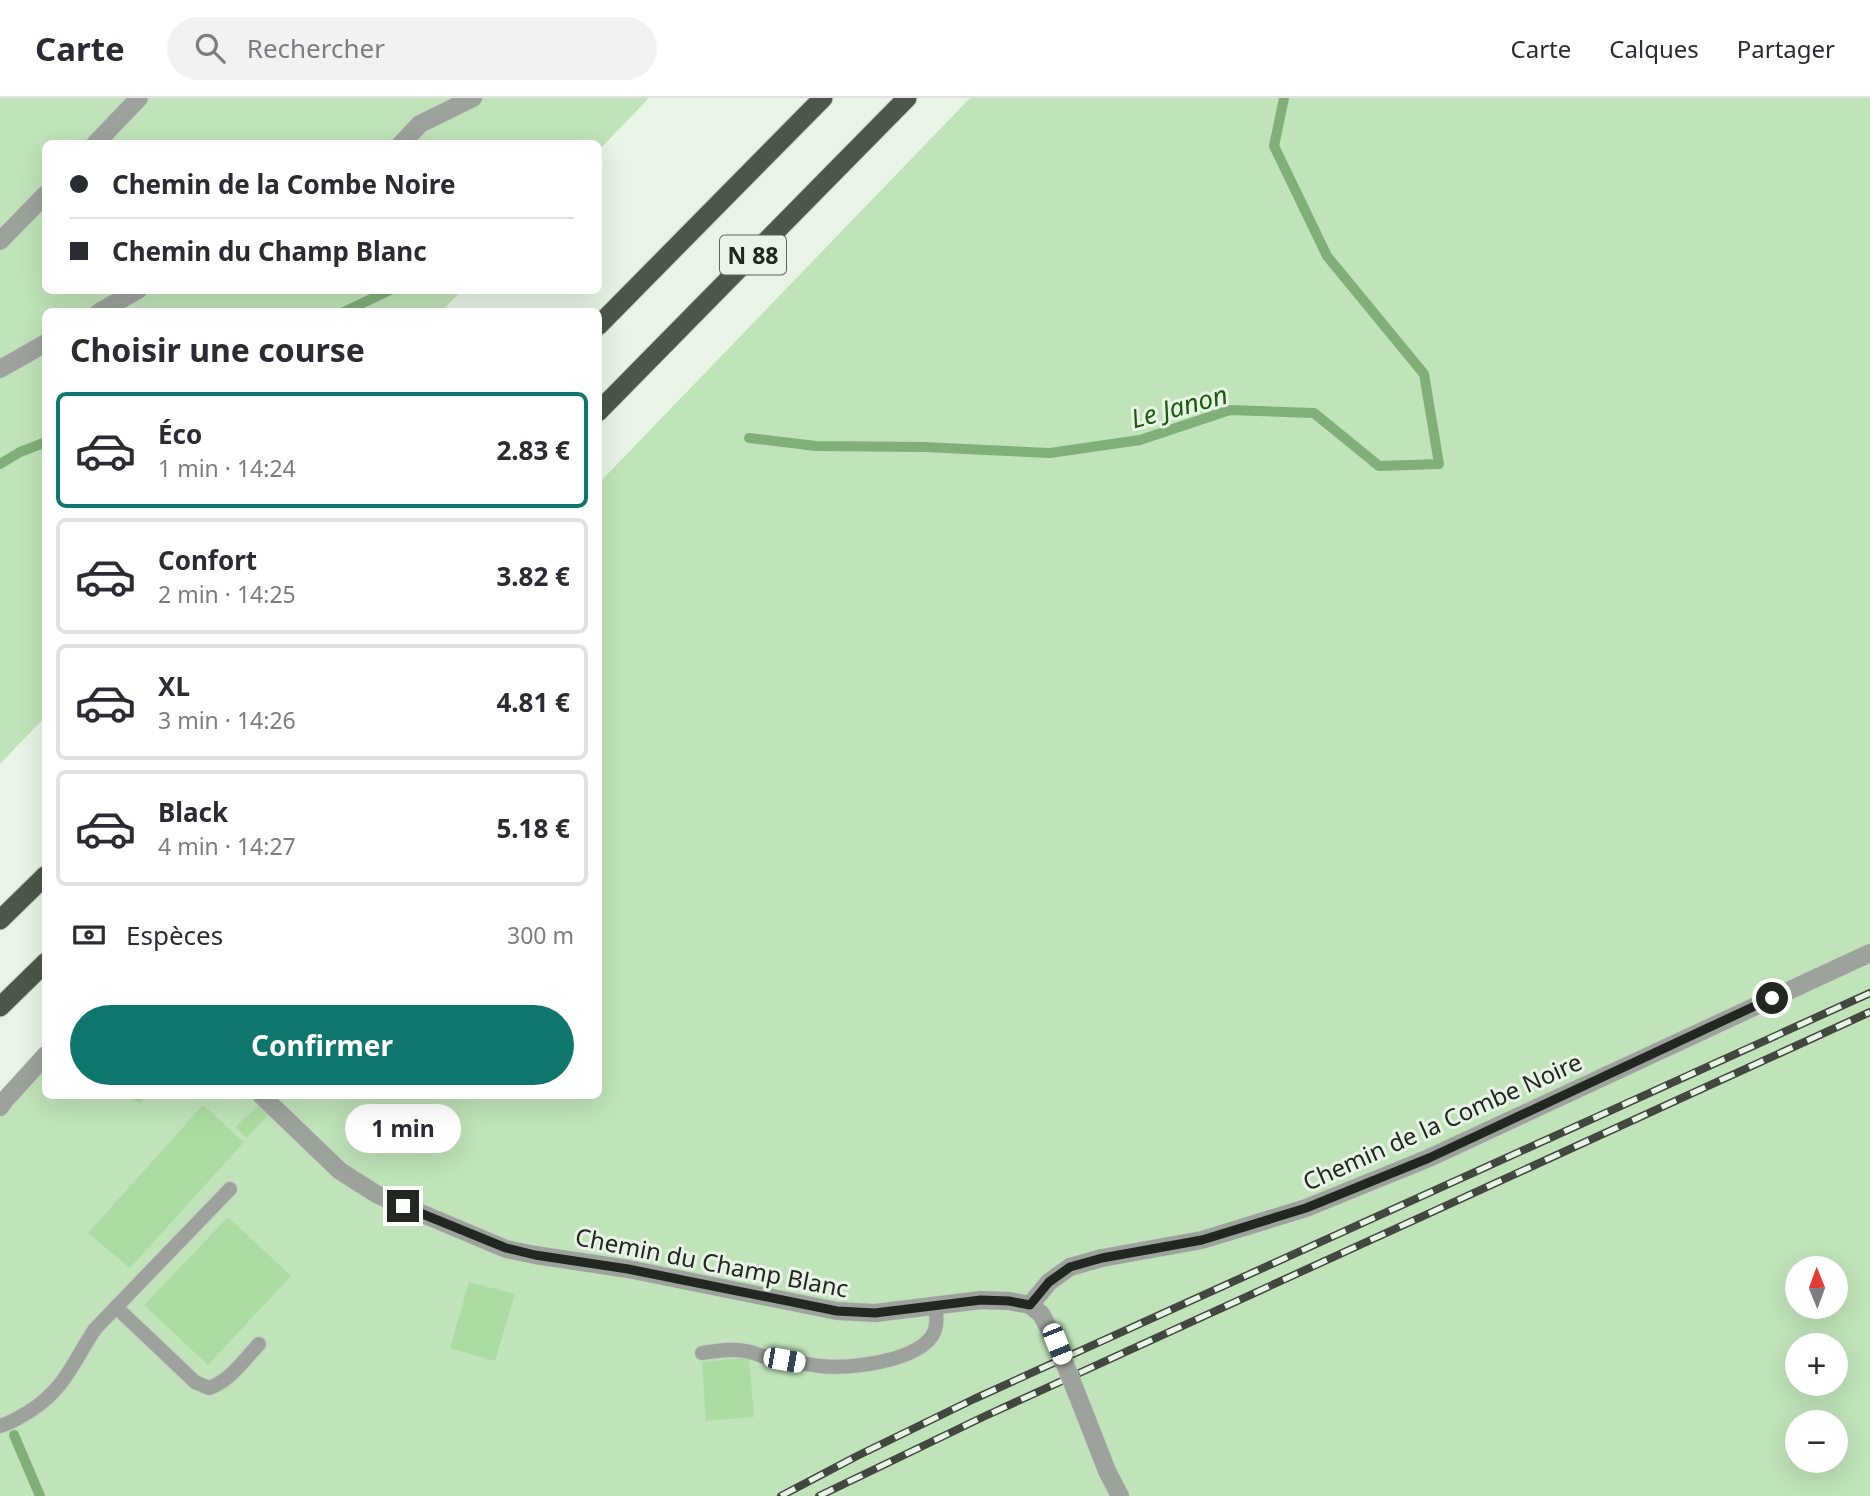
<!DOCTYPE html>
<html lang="fr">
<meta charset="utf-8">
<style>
:root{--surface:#fff;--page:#f2f2f3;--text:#2b2b33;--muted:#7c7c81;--line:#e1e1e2;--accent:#0f766e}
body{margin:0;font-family:"Noto Sans",sans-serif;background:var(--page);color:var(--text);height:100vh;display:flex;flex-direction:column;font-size:26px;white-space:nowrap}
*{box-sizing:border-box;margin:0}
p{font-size:23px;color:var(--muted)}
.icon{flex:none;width:38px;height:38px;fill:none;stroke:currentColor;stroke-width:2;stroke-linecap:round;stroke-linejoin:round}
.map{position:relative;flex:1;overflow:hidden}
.sheet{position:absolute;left:42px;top:210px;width:560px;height:791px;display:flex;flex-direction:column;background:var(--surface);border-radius:10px;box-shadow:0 7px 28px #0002}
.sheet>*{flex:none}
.guide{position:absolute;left:42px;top:42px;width:560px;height:154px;border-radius:10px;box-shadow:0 7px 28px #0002;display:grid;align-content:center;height:154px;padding:0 28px;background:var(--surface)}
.needle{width:46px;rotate:359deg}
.controls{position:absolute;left:1785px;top:1158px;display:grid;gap:14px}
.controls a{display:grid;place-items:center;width:63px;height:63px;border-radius:50%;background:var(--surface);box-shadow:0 7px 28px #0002;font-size:35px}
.end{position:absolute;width:32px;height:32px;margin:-16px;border:9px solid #222721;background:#fff;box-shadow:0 0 0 4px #fff}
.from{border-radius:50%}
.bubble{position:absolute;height:49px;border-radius:24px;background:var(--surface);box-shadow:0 7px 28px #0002;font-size:23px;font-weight:700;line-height:49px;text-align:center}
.car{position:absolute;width:21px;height:42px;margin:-21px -10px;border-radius:9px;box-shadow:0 0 5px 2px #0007;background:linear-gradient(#fff 24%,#345 0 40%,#fff 0 76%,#345 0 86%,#fff 0)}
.guide b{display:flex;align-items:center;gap:24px;height:66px;font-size:26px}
.guide b+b{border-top:2px solid var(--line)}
.guide i{width:18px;height:18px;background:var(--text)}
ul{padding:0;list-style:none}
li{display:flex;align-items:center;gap:21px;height:116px;margin:0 14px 10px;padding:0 14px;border:4px solid var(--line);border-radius:10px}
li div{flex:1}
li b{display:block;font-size:26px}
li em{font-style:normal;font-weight:700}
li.current{border-color:var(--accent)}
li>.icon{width:63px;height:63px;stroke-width:1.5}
h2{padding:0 28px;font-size:32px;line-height:84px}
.pay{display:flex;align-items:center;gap:18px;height:77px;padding:0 28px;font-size:26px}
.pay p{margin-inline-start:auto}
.action{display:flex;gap:14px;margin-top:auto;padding:14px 28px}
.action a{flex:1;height:80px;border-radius:42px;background:var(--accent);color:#fff;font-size:28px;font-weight:700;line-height:80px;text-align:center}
header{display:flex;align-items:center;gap:42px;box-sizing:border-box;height:98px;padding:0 35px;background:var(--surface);border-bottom:2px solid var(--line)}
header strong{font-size:33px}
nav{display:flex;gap:38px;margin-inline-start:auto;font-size:24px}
.search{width:490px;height:63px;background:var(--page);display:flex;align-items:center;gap:18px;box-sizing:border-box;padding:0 24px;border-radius:38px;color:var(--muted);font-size:26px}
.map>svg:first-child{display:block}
.green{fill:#c0e3b9;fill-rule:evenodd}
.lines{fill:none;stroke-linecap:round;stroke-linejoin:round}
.stream{stroke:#80b078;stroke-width:10}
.building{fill:#abdda2}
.service-casing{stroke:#c4d0c3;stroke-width:16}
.minor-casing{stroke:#c4d0c3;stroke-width:19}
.trunk-casing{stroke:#c4d0c3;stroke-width:21}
.service{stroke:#9da29c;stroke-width:14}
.minor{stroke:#9da29c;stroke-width:18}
.trunk{stroke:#4c564a;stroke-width:19}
.rail-casing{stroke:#424840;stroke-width:8}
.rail{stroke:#e8f5e6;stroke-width:5;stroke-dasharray:16;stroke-linecap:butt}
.minor-bridge-casing{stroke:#c4d0c3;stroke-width:19;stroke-linecap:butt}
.minor-bridge{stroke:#9da29c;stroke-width:18}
.route{stroke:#222721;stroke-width:9}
.labels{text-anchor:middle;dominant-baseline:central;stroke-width:6;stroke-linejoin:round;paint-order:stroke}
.shield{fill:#e8f5e6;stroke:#5d655c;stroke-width:2}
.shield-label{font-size:23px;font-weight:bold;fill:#222721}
.street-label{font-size:24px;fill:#222721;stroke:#e8f5e6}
.water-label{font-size:26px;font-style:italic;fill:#1b5b0e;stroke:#e8f5e6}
</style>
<header>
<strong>Carte</strong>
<div class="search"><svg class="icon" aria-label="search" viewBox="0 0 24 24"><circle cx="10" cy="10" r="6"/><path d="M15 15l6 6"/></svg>Rechercher</div>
<nav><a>Carte</a><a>Calques</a><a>Partager</a></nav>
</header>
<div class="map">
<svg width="1870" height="1398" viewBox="0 0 1870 1398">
<rect width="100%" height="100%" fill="#e8f5e6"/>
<g class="green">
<polygon points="0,0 649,0 599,52 598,46 46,46 46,192 462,193 441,213 46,214 45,619 0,666"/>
<path d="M970 0H1870V1398H0V1006L45 959 46 998H598L599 385ZM1797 1171H1836V1209H1797ZM1797 1248H1836V1286H1797ZM1797 1325H1836V1363H1797Z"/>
</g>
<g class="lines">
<g class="stream">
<polyline points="344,214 390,192"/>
<polyline points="749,340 816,348 924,349 1050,355 1140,342 1230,312 1314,315 1379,368 1439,366 1424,276 1327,158 1274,48 1284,0"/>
<polyline points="0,366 20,354 46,344"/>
<polyline points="14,1337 40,1398"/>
</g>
</g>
<g class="building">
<polygon points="128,998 145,998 140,1006"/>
<polygon points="203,1007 244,1044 130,1170 88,1135"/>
<polygon points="259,1007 268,1017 247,1040 235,1029"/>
<polygon points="228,1119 291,1178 208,1267 144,1207"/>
<polygon points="469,1184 515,1196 495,1263 450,1250"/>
<polygon points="749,1259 754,1319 706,1323 702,1264"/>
</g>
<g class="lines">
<g class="service-casing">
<g id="service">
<path d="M116 1209 195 1284 209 1290C230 1283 244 1262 259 1246"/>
<path d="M702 1255C716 1253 732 1250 745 1253 753 1254 759 1257 766 1259 784 1263 802 1266 820 1268 849 1271 914 1264 932 1238 938 1229 937 1217 935 1207"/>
<path d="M0 1328C11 1325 20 1319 30 1313 65 1291 73 1264 95 1231L230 1091"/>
</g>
</g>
<g class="minor-casing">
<g id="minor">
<polyline points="95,46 139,0"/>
<polyline points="401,46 420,26 473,0"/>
<polyline points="0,143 46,96"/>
<polyline points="99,214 138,192"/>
<polyline points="0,271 46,245"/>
<polyline points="262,998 340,1073 378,1097 506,1151 535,1157 628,1171 837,1213 875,1215 981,1202 1009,1203 1030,1207 1041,1216 1057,1246"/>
<polyline points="0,1009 5,1002 46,957"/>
<polyline points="1030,1207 1049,1184 1070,1169 1102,1160 1202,1142 1306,1110 1429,1060 1870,855"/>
<polyline points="1086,1319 1107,1373 1120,1398"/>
</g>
</g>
<g class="trunk-casing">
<g id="trunk">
<polyline points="598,228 823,0"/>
<polyline points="598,314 907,0"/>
<polyline points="0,822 46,777"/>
<polyline points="0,909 46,864"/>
</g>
</g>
<use href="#service" class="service"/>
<use href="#minor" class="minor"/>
<use href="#trunk" class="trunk"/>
<g class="rail-casing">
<g id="rail">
<polyline points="781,1398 857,1358 974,1301 1870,895"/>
<polyline points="819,1398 983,1319 1870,914"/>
</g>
</g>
<use href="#rail" class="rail"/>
<g class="minor-bridge-casing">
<polyline id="minor-bridge" points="1057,1246 1086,1319"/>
</g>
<use href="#minor-bridge" class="minor-bridge"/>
</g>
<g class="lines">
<polyline class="route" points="403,1108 506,1150 535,1157 628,1171 837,1213 875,1215 981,1202 1009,1203 1030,1207 1049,1184 1070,1169 1102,1160 1202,1142 1306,1110 1429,1060 1772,900"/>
</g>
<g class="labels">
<rect class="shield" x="720" y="137.5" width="66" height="39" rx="5"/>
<g class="shield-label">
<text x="753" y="157">N 88</text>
</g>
<g class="street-label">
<text transform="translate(1442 1023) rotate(-24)">Chemin de la Combe Noire</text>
<text transform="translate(712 1164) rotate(11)">Chemin du Champ Blanc</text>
</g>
<g class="water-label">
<text transform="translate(1179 308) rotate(-15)">Le Janon</text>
</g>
</g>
</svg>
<div class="controls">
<a><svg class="needle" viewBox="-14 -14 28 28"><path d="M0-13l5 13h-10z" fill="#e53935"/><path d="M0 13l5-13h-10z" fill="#7c7c81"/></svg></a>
<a>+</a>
<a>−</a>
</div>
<i class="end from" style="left:1772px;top:900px"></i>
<i class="end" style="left:403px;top:1108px"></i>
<div class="bubble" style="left:345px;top:1006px;width:116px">1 min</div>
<i class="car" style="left:1057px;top:1246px;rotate:158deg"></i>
<i class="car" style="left:784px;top:1262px;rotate:100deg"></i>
<div class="guide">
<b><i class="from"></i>Chemin de la Combe Noire</b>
<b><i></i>Chemin du Champ Blanc</b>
</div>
<section class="sheet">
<h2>Choisir une course</h2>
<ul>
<li class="current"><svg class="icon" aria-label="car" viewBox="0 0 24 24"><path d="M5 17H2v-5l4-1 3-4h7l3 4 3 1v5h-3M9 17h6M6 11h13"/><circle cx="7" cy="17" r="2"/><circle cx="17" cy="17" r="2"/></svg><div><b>Éco</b><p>1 min · 14:24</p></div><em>2.83 €</em></li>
<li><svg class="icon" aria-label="car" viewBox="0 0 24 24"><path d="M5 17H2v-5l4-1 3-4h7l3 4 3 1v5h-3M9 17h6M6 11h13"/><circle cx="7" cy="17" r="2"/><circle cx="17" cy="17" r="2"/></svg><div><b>Confort</b><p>2 min · 14:25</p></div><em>3.82 €</em></li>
<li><svg class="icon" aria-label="car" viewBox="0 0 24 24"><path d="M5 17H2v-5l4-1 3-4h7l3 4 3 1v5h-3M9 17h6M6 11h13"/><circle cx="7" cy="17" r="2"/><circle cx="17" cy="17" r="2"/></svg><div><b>XL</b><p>3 min · 14:26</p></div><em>4.81 €</em></li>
<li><svg class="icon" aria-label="car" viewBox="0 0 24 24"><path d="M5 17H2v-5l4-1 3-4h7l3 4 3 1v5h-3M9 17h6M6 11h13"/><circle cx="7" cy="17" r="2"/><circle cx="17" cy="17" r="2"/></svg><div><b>Black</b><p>4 min · 14:27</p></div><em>5.18 €</em></li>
</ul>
<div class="pay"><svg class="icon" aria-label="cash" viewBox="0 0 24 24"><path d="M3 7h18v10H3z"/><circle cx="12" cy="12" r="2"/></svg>Espèces<p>300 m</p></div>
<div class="action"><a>Confirmer</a></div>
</section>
</div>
